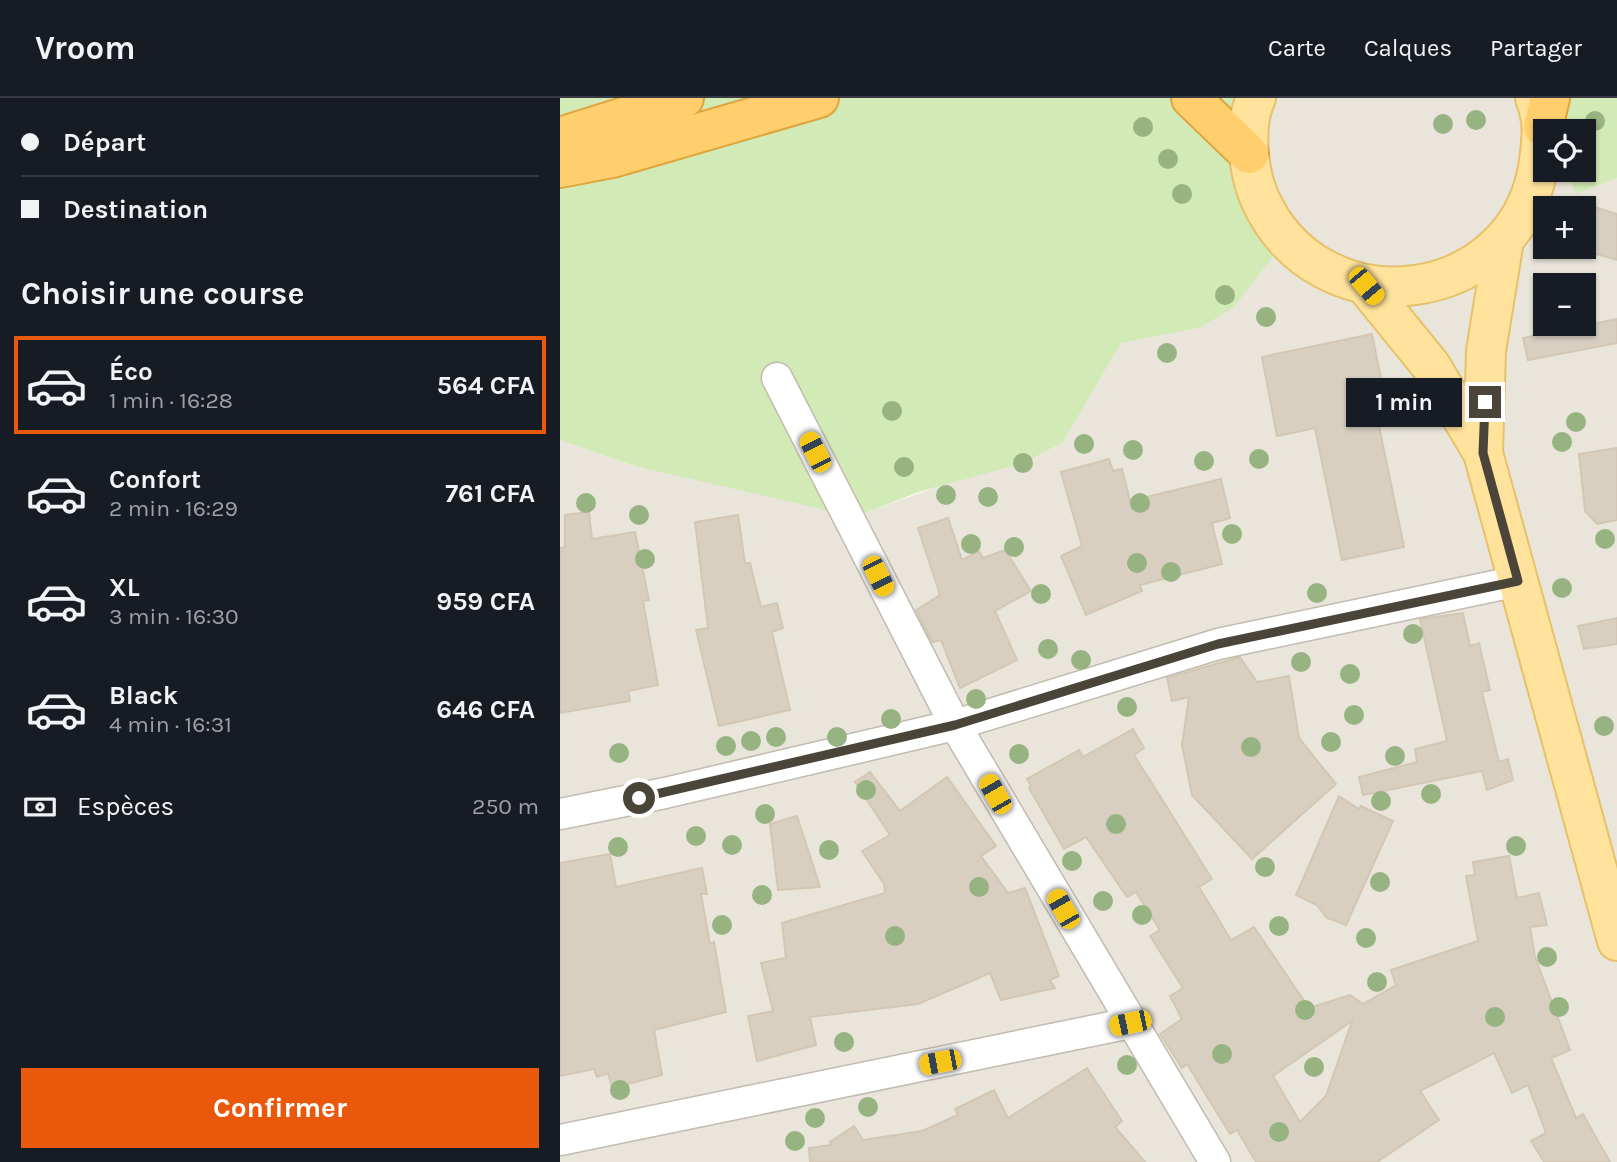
<!DOCTYPE html>
<html lang="fr">
<meta charset="utf-8">
<style>
:root{--surface:#171b24;--page:#20242c;--text:#f1f3f6;--muted:#9ea1a6;--line:#363941;--accent:#ea580c}
body{margin:0;font-family:Karla,sans-serif;background:var(--page);color:var(--text);height:100vh;display:flex;flex-direction:column;font-size:26px;white-space:nowrap}
*{box-sizing:border-box;margin:0}
p{font-size:23px;color:var(--muted)}
.icon{flex:none;width:38px;height:38px;fill:none;stroke:currentColor;stroke-width:2;stroke-linecap:round;stroke-linejoin:round}
.map{position:relative;flex:1;overflow:hidden}
.sheet{display:flex;flex-direction:column;background:var(--surface);width:560px}
.sheet>*{flex:none}
.hud{display:grid;align-content:center;height:154px;padding:0 21px;background:var(--surface)}
.tools{position:absolute;left:973px;top:21px;display:grid;gap:14px}
.tools a{display:grid;place-items:center;width:63px;height:63px;border-radius:0px;background:var(--surface);box-shadow:0 2px 5px #0004;font-size:35px}
.end{position:absolute;width:32px;height:32px;margin:-16px;border:9px solid #4b4439;background:#fff;box-shadow:0 0 0 4px #fff}
.from{border-radius:50%}
.bubble{position:absolute;height:49px;border-radius:0px;background:var(--surface);box-shadow:0 2px 5px #0004;font-size:23px;font-weight:700;line-height:49px;text-align:center}
.car{position:absolute;width:21px;height:42px;margin:-21px -10px;border-radius:9px;box-shadow:0 0 5px 2px #0007;background:linear-gradient(#f5c518 24%,#345 0 40%,#f5c518 0 76%,#345 0 86%,#f5c518 0)}
.hud b{display:flex;align-items:center;gap:24px;height:66px;font-size:26px}
.hud b+b{border-top:2px solid var(--line)}
.hud i{width:18px;height:18px;background:var(--text)}
ul{padding:0;list-style:none}
li{display:flex;align-items:center;gap:21px;height:98px;margin:0 14px 10px;padding:0 7px;border:4px solid transparent;border-radius:0px}
li div{flex:1}
li b{display:block;font-size:26px}
li em{font-style:normal;font-weight:700}
li.selected{border-color:var(--accent)}
li>.icon{width:63px;height:63px;stroke-width:1.5}
h2{padding:0 21px;font-size:32px;line-height:84px}
.pay{display:flex;align-items:center;gap:18px;height:77px;padding:0 21px;font-size:26px}
.pay p{margin-inline-start:auto}
.action{display:flex;gap:14px;margin-top:auto;padding:14px 21px}
.action a{flex:1;height:80px;border-radius:0px;background:var(--accent);color:#fff;font-size:28px;font-weight:700;line-height:80px;text-align:center}
header{display:flex;align-items:center;gap:42px;box-sizing:border-box;height:98px;padding:0 35px;background:var(--surface);border-bottom:2px solid var(--line)}
header strong{font-size:33px}
nav{display:flex;gap:38px;margin-inline-start:auto;font-size:24px}
main{display:flex;flex:1;min-height:0}
.map>svg:first-child{display:block}
.residential{fill:#eae5da;fill-rule:evenodd}
.green{fill:#d2eab5}
.building{fill:#d8cfc1;stroke:#d3c7b4;stroke-width:2;fill-rule:evenodd}
.lines{fill:none;stroke-linecap:round;stroke-linejoin:round}
.minor-casing{stroke:#c2bbae;stroke-width:33}
.major-casing{stroke:#e6c16a;stroke-width:42}
.highway-casing{stroke:#e0a43c;stroke-width:42}
.minor{stroke:#fff;stroke-width:30}
.major{stroke:#ffe39c;stroke-width:38}
.highway{stroke:#ffcf6e;stroke-width:38}
.tree{fill:#97b381}
.route{stroke:#4b4439;stroke-width:9}
</style>
<header>
<strong>Vroom</strong>
<nav><a>Carte</a><a>Calques</a><a>Partager</a></nav>
</header>
<main>
<section class="sheet">
<div class="hud">
<b><i class="from"></i>Départ</b>
<b><i></i>Destination</b>
</div>
<h2>Choisir une course</h2>
<ul>
<li class="selected"><svg class="icon" aria-label="car" viewBox="0 0 24 24"><path d="M5 17H2v-5l4-1 3-4h7l3 4 3 1v5h-3M9 17h6M6 11h13"/><circle cx="7" cy="17" r="2"/><circle cx="17" cy="17" r="2"/></svg><div><b>Éco</b><p>1 min · 16:28</p></div><em>564 CFA</em></li>
<li><svg class="icon" aria-label="car" viewBox="0 0 24 24"><path d="M5 17H2v-5l4-1 3-4h7l3 4 3 1v5h-3M9 17h6M6 11h13"/><circle cx="7" cy="17" r="2"/><circle cx="17" cy="17" r="2"/></svg><div><b>Confort</b><p>2 min · 16:29</p></div><em>761 CFA</em></li>
<li><svg class="icon" aria-label="car" viewBox="0 0 24 24"><path d="M5 17H2v-5l4-1 3-4h7l3 4 3 1v5h-3M9 17h6M6 11h13"/><circle cx="7" cy="17" r="2"/><circle cx="17" cy="17" r="2"/></svg><div><b>XL</b><p>3 min · 16:30</p></div><em>959 CFA</em></li>
<li><svg class="icon" aria-label="car" viewBox="0 0 24 24"><path d="M5 17H2v-5l4-1 3-4h7l3 4 3 1v5h-3M9 17h6M6 11h13"/><circle cx="7" cy="17" r="2"/><circle cx="17" cy="17" r="2"/></svg><div><b>Black</b><p>4 min · 16:31</p></div><em>646 CFA</em></li>
</ul>
<div class="pay"><svg class="icon" aria-label="cash" viewBox="0 0 24 24"><path d="M3 7h18v10H3z"/><circle cx="12" cy="12" r="2"/></svg>Espèces<p>250 m</p></div>
<div class="action"><a>Confirmer</a></div>
</section>
<div class="map">
<svg width="1057" height="1064" viewBox="0 0 1057 1064">
<rect width="100%" height="100%" fill="#f6f3ec"/>
<path class="residential" d="M696 0H975L985 72H1004L1016 96 1057 80V1064H0V342L75 368 308 414 503 344 561 245 638 230 707 116ZM985 110H1024V149H985ZM985 187H1024V226H985Z"/>
<g class="green">
<polygon points="0,0 696,0 694,6 726,142 673,210 639,230 561,245 503,344 463,365 355,395 308,414 270,413 75,368 0,342"/>
<polygon points="975,0 1057,0 1057,80 1016,96 1004,72 1024,72 1024,33 986,33"/>
</g>
<g class="building">
<polygon points="1011,102 1057,116 1057,162 1013,149 1024,149 1024,110 1009,110"/>
<polygon points="1057,221 1057,245 968,262 963,240"/>
<polygon points="812,236 828,315 817,318 844,449 782,462 755,330 717,338 702,259"/>
<polygon points="1057,350 1057,422 1037,426 1025,413 1019,356"/>
<polygon points="549,361 553,373 562,371 570,403 661,381 670,420 652,425 662,466 580,487 582,493 526,517 501,458 522,448 501,374"/>
<polygon points="29,414 32,441 75,434 89,502 83,503 98,587 68,593 70,603 0,615 0,450 5,449 5,417"/>
<polygon points="178,417 185,465 190,465 201,509 217,505 223,530 212,534 230,612 159,628 136,532 148,530 135,424"/>
<polygon points="388,420 402,462 419,453 423,460 445,452 471,493 435,513 457,562 400,590 381,542 372,544 356,512 380,497 358,430"/>
<polygon points="903,515 910,548 919,545 930,592 922,594 939,664 948,661 953,682 927,692 922,673 803,697 799,679 857,664 855,651 887,643 860,521"/>
<polygon points="1057,520 1057,546 1024,551 1018,528"/>
<polygon points="680,559 697,584 729,578 739,640 776,686 692,761 632,697 622,647 629,599 612,603 607,580"/>
<path d="M573 631 584 650 574 657 652 781 639 789 671 842 694 829 749 910 790 897 803 906 836 887 831 872 918 843 906 778 915 777 913 764 949 758 957 800 979 795 987 827 970 829 975 859 1010 952 991 960 1016 1020 1023 1016 1050 1064H984L971 1043 986 1035 968 987 952 995 934 955 860 993 879 1022 817 1064H696L677 1032 670 1036 627 966 622 970 600 936 622 921 610 898 623 890 590 838 600 832 576 794 567 799 526 739 504 751 469 690 471 688 467 681 519 652 523 659ZM792 923 766 998 740 1024 713 978Z"/>
<polygon points="310,674 340,713 387,679 436,748 421,758 448,795 465,790 499,878 490,882 495,890 441,902 430,875 358,906 250,919 256,947 197,963 188,918 213,913 201,865 226,860 222,825 325,795 324,786 302,753 330,737 295,684"/>
<polygon points="779,698 799,711 801,708 833,723 786,827 767,820 757,807 736,797"/>
<polygon points="237,718 260,789 218,792 210,726"/>
<polygon points="50,756 56,789 142,770 147,796 141,796 150,846 154,844 166,914 94,932 102,977 52,990 48,975 37,979 34,971 0,978 0,765"/>
<polygon points="527,970 562,1023 555,1029 585,1064 250,1064 249,1050 271,1047 270,1044 294,1028 303,1042 362,1033 398,1017 395,1011 434,992 448,1020"/>
</g>
<g class="lines">
<g class="minor-casing">
<g id="minor">
<polyline points="217,280 395,627 655,1064"/>
<polyline points="0,716 105,695 395,627 658,546 958,483"/>
<polyline points="0,1042 570,925"/>
</g>
</g>
<g class="major-casing">
<g id="major">
<path d="M696 0C683 28 688 72 699 99 759 236 960 209 979 63 982 40 984 22 975 0"/>
<polyline points="806,188 871,268 923,355 1057,843"/>
<polyline points="923,355 926,253 944,142"/>
</g>
</g>
<g class="highway-casing">
<g id="highway">
<polyline points="631,0 689,56"/>
<polyline points="983,29 990,0"/>
<polyline points="0,39 124,0"/>
<polyline points="0,70 52,60 259,0"/>
</g>
</g>
<use href="#minor" class="minor"/>
<use href="#major" class="major"/>
<use href="#highway" class="highway"/>
</g>
<g class="tree">
<circle cx="916" cy="22" r="10"/>
<circle cx="1035" cy="23" r="10"/>
<circle cx="883" cy="26" r="10"/>
<circle cx="583" cy="29" r="10"/>
<circle cx="608" cy="61" r="10"/>
<circle cx="622" cy="96" r="10"/>
<circle cx="665" cy="197" r="10"/>
<circle cx="706" cy="219" r="10"/>
<circle cx="607" cy="255" r="10"/>
<circle cx="332" cy="313" r="10"/>
<circle cx="1016" cy="324" r="10"/>
<circle cx="1002" cy="344" r="10"/>
<circle cx="524" cy="346" r="10"/>
<circle cx="573" cy="352" r="10"/>
<circle cx="699" cy="361" r="10"/>
<circle cx="644" cy="363" r="10"/>
<circle cx="463" cy="365" r="10"/>
<circle cx="344" cy="369" r="10"/>
<circle cx="386" cy="397" r="10"/>
<circle cx="428" cy="399" r="10"/>
<circle cx="26" cy="405" r="10"/>
<circle cx="580" cy="405" r="10"/>
<circle cx="79" cy="417" r="10"/>
<circle cx="672" cy="436" r="10"/>
<circle cx="1045" cy="441" r="10"/>
<circle cx="411" cy="446" r="10"/>
<circle cx="454" cy="449" r="10"/>
<circle cx="85" cy="461" r="10"/>
<circle cx="577" cy="465" r="10"/>
<circle cx="611" cy="474" r="10"/>
<circle cx="1002" cy="490" r="10"/>
<circle cx="757" cy="495" r="10"/>
<circle cx="481" cy="496" r="10"/>
<circle cx="853" cy="536" r="10"/>
<circle cx="488" cy="551" r="10"/>
<circle cx="521" cy="562" r="10"/>
<circle cx="741" cy="564" r="10"/>
<circle cx="790" cy="576" r="10"/>
<circle cx="416" cy="601" r="10"/>
<circle cx="567" cy="609" r="10"/>
<circle cx="794" cy="617" r="10"/>
<circle cx="331" cy="621" r="10"/>
<circle cx="1044" cy="628" r="10"/>
<circle cx="216" cy="639" r="10"/>
<circle cx="277" cy="639" r="10"/>
<circle cx="191" cy="643" r="10"/>
<circle cx="771" cy="644" r="10"/>
<circle cx="166" cy="648" r="10"/>
<circle cx="691" cy="649" r="10"/>
<circle cx="59" cy="655" r="10"/>
<circle cx="459" cy="656" r="10"/>
<circle cx="835" cy="658" r="10"/>
<circle cx="306" cy="692" r="10"/>
<circle cx="871" cy="696" r="10"/>
<circle cx="821" cy="703" r="10"/>
<circle cx="205" cy="716" r="10"/>
<circle cx="556" cy="726" r="10"/>
<circle cx="136" cy="738" r="10"/>
<circle cx="172" cy="747" r="10"/>
<circle cx="956" cy="748" r="10"/>
<circle cx="58" cy="749" r="10"/>
<circle cx="269" cy="752" r="10"/>
<circle cx="512" cy="763" r="10"/>
<circle cx="705" cy="769" r="10"/>
<circle cx="820" cy="784" r="10"/>
<circle cx="419" cy="789" r="10"/>
<circle cx="202" cy="797" r="10"/>
<circle cx="543" cy="803" r="10"/>
<circle cx="582" cy="817" r="10"/>
<circle cx="162" cy="827" r="10"/>
<circle cx="719" cy="828" r="10"/>
<circle cx="335" cy="838" r="10"/>
<circle cx="806" cy="840" r="10"/>
<circle cx="987" cy="859" r="10"/>
<circle cx="817" cy="884" r="10"/>
<circle cx="999" cy="909" r="10"/>
<circle cx="745" cy="912" r="10"/>
<circle cx="935" cy="919" r="10"/>
<circle cx="284" cy="944" r="10"/>
<circle cx="662" cy="956" r="10"/>
<circle cx="567" cy="967" r="10"/>
<circle cx="754" cy="969" r="10"/>
<circle cx="60" cy="992" r="10"/>
<circle cx="308" cy="1009" r="10"/>
<circle cx="255" cy="1020" r="10"/>
<circle cx="719" cy="1034" r="10"/>
<circle cx="235" cy="1043" r="10"/>
</g>
<g class="lines">
<polyline class="route" points="79,700 395,627 658,546 958,483 923,355 925,304"/>
</g>
</svg>
<div class="tools">
<a><svg class="icon" aria-label="locate" viewBox="0 0 24 24"><circle cx="12" cy="12" r="6"/><path d="M12 2v4M12 18v4M2 12h4M18 12h4"/></svg></a>
<a>+</a>
<a>−</a>
</div>
<i class="end from" style="left:79px;top:700px"></i>
<i class="end" style="left:925px;top:304px"></i>
<div class="bubble" style="left:786px;top:280px;width:116px">1 min</div>
<i class="car" style="left:806px;top:188px;rotate:140deg"></i>
<i class="car" style="left:255px;top:354px;rotate:333deg"></i>
<i class="car" style="left:318px;top:478px;rotate:153deg"></i>
<i class="car" style="left:435px;top:696px;rotate:330deg"></i>
<i class="car" style="left:503px;top:811px;rotate:330deg"></i>
<i class="car" style="left:570px;top:925px;rotate:258deg"></i>
<i class="car" style="left:380px;top:964px;rotate:259deg"></i>
</div>
</main>
